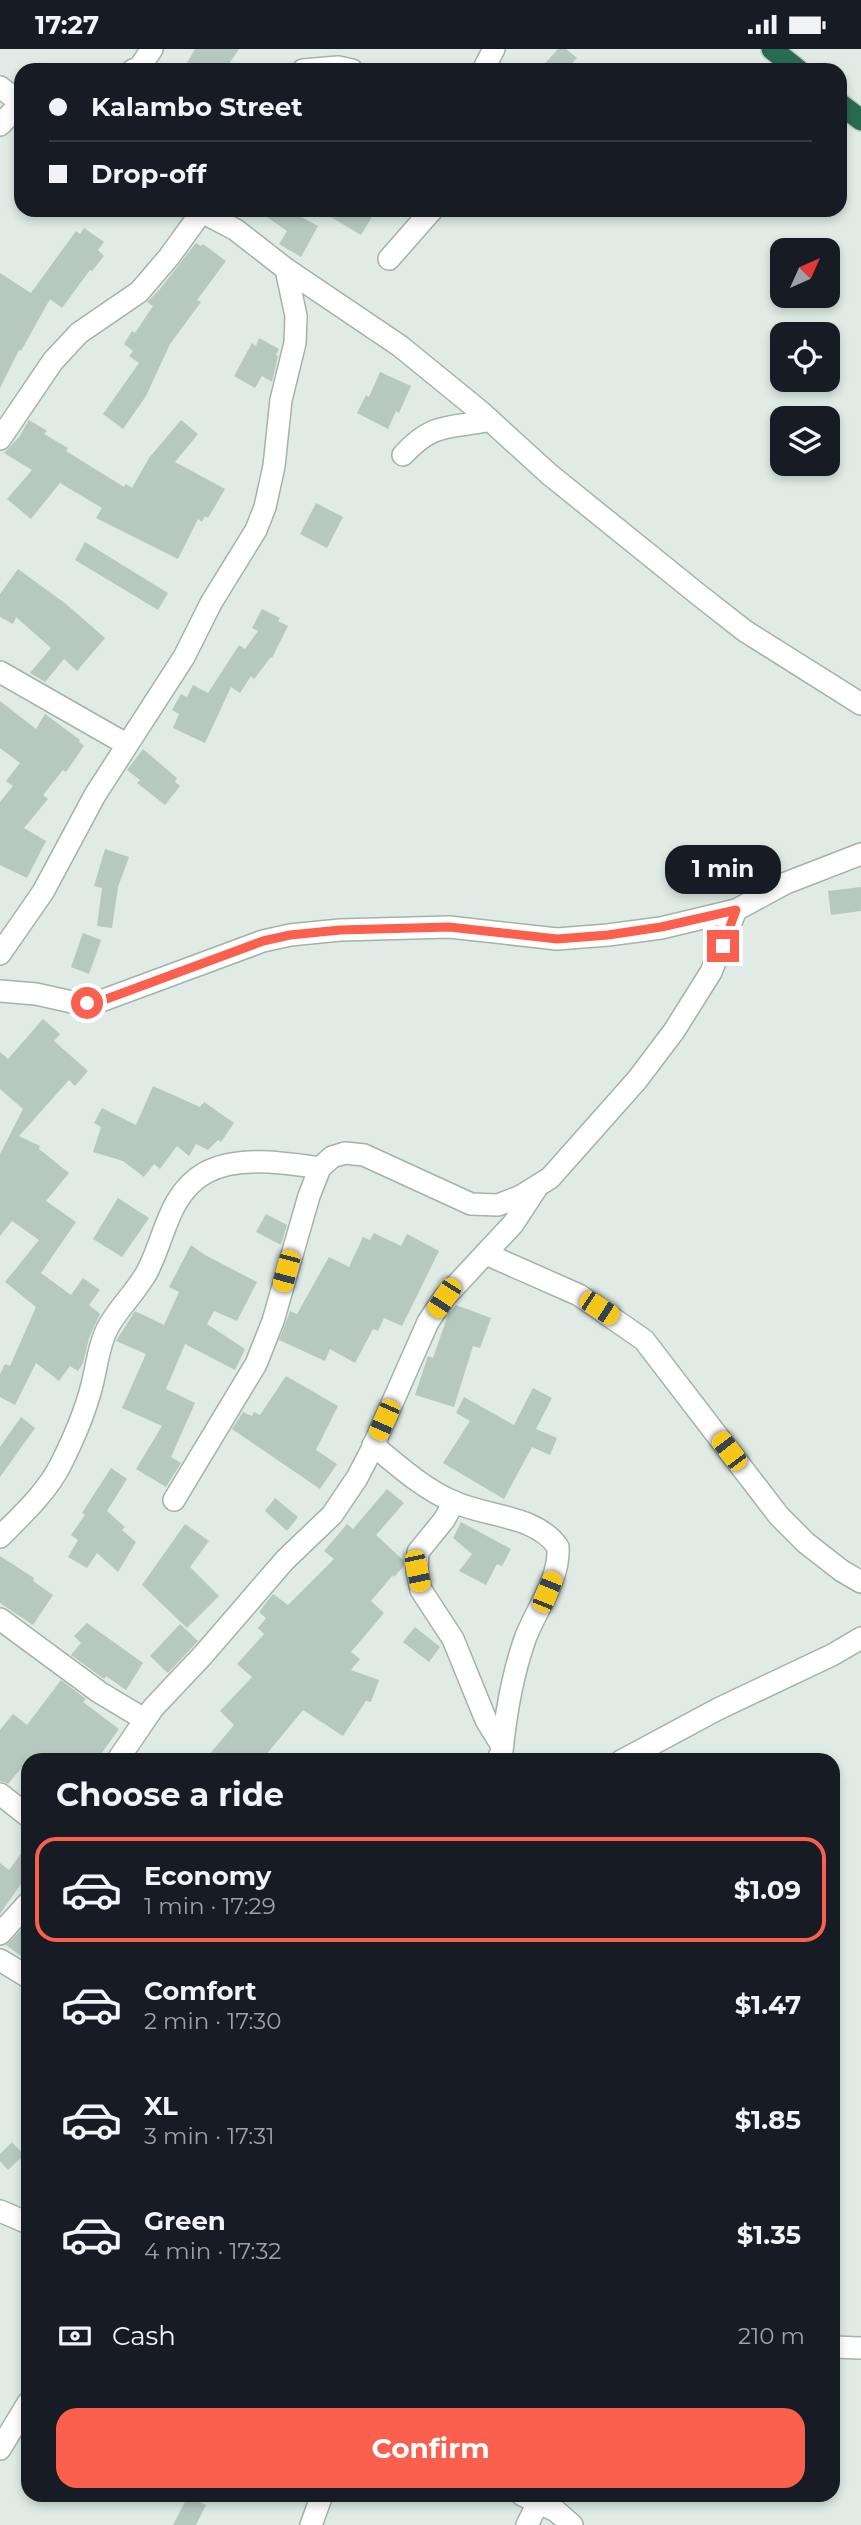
<!DOCTYPE html>
<meta charset="utf-8">
<style>
:root{--surface:#171b24;--page:#242831;--text:#f1f3f6;--muted:#9ea1a6;--line:#363941;--accent:#fb5f4d}
body{margin:0;font-family:Montserrat,sans-serif;background:var(--page);color:var(--text);height:100vh;display:flex;flex-direction:column;font-size:26px;white-space:nowrap}
*{box-sizing:border-box;margin:0}
p{font-size:23px;color:var(--muted)}
.icon{flex:none;width:38px;height:38px;fill:none;stroke:currentColor;stroke-width:2;stroke-linecap:round;stroke-linejoin:round}
.map{position:relative;flex:1;overflow:hidden}
.side{position:absolute;left:21px;top:1704px;width:819px;height:749px;display:flex;flex-direction:column;background:var(--surface);border-radius:21px;box-shadow:0 4px 10px #0003}
.side>*{flex:none}
.top-card{position:absolute;left:14px;top:14px;width:833px;height:154px;border-radius:21px;box-shadow:0 4px 10px #0003;display:grid;align-content:center;height:154px;padding:0 35px;background:var(--surface)}
.needle{width:46px;rotate:45deg}
.fabs{position:absolute;left:770px;top:189px;display:grid;gap:14px}
.fabs a{display:grid;place-items:center;width:70px;height:70px;border-radius:14px;background:var(--surface);box-shadow:0 4px 10px #0003;font-size:35px}
.end{position:absolute;width:32px;height:32px;margin:-16px;border:9px solid #fb5f4d;background:#fff;box-shadow:0 0 0 4px #fff}
.from{border-radius:50%}
.bubble{position:absolute;height:49px;border-radius:21px;background:var(--surface);box-shadow:0 4px 10px #0003;font-size:23px;font-weight:700;line-height:49px;text-align:center}
.car{position:absolute;width:21px;height:42px;margin:-21px -10px;border-radius:9px;box-shadow:0 0 5px 2px #0007;background:linear-gradient(#f5c518 24%,#345 0 40%,#f5c518 0 76%,#345 0 86%,#f5c518 0)}
.top-card b{display:flex;align-items:center;gap:24px;height:66px;font-size:26px}
.top-card b+b{border-top:2px solid var(--line)}
.top-card i{width:18px;height:18px;background:var(--text)}
ul{padding:0;list-style:none}
li{display:flex;align-items:center;gap:21px;height:105px;margin:0 14px 10px;padding:0 21px;border:4px solid transparent;border-radius:21px}
li div{flex:1}
li b{display:block;font-size:26px}
li em{font-style:normal;font-weight:700}
li.on{border-color:var(--accent)}
li>.icon{width:63px;height:63px;stroke-width:1.5}
h2{padding:0 35px;font-size:32px;line-height:84px}
.pay{display:flex;align-items:center;gap:18px;height:77px;padding:0 35px;font-size:26px}
.pay p{margin-inline-start:auto}
.button{display:flex;gap:14px;margin-top:auto;padding:14px 35px}
.button a{flex:1;height:80px;border-radius:21px;background:var(--accent);color:#fff;font-size:28px;font-weight:700;line-height:80px;text-align:center}
.status{display:flex;justify-content:space-between;align-items:center;height:49px;padding:0 35px;background:var(--surface);direction:ltr}
.status svg{height:19px;fill:currentColor}
.map>svg:first-child{display:block}
.building{fill:#b7c9bf}
.lines{fill:none;stroke-linecap:round;stroke-linejoin:round}
.street-casing{stroke:#a2b3aa;stroke-width:24}
.highway-casing{stroke:#c0c8c5;stroke-width:24}
.street{stroke:#fff;stroke-width:21}
.highway{stroke:#296a53;stroke-width:21}
.route{stroke:#fb5f4d;stroke-width:9}
</style>
<div class="status"><b>17:27</b><svg viewBox="0 0 49 12"><path d="M0 12V9h3v3zM5 12V6h3v6zM10 12V3h3v9zM15 12V0h3v12zM26 1h20v11H26zM47 4h2v5h-2z"/></svg></div>
<div class="map">
<svg width="861" height="2476" viewBox="0 0 861 2476">
<rect width="100%" height="100%" fill="#dfebe4"/>
<g class="building">
<polygon points="195,0 239,0 225,21 183,21"/>
<polygon points="558,0 566,0 577,9 566,21 539,21"/>
<polygon points="257,161 288,161 318,177 301,208 279,195 287,182"/>
<polygon points="319,161 376,161 361,186"/>
<polygon points="84,179 104,193 98,201 104,207 92,222 90,221 62,259 50,250 21,302 19,301 0,339 0,224 31,244 76,182 80,185"/>
<polygon points="196,194 201,197 203,195 226,212 197,251 201,253 170,295 146,347 123,380 103,365 139,314 129,307 133,302 124,295 132,282 135,284 153,257 147,253 160,240"/>
<polygon points="259,289 279,300 276,306 278,307 272,333 262,327 255,339 234,327 252,294 256,297"/>
<polygon points="380,323 411,337 399,364 396,362 388,380 357,364 366,346 369,348"/>
<polygon points="29,371 47,382 44,385 68,399 66,402 124,438 126,435 132,439 149,409 181,371 198,385 175,413 225,440 208,469 205,467 202,473 198,470 178,510 96,469 102,459 60,434 31,470 7,450 32,421 4,404 19,388"/>
<polygon points="316,454 343,468 327,499 300,485"/>
<polygon points="85,493 168,544 158,561 75,511"/>
<polygon points="18,520 66,555 105,589 77,622 64,610 45,633 30,624 51,599 16,568 13,575 0,568 0,545"/>
<polygon points="262,560 280,569 278,572 288,577 272,609 271,608 254,630 251,627 240,644 231,638 205,694 173,679 179,665 172,661 181,645 187,648 193,636 208,644 239,596 245,600 258,582 252,579"/>
<polygon points="0,652 36,680 45,665 80,691 79,693 84,697 66,723 63,721 43,746 48,750 24,779 46,792 27,829 0,816 0,753 13,737 6,732 20,714 0,699"/>
<polygon points="143,700 177,729 175,733 180,737 165,756 137,734 140,731 127,721"/>
<polygon points="105,800 129,808 118,838 112,879 97,877 102,839 94,837"/>
<polygon points="861,838 861,862 831,866 828,842"/>
<polygon points="83,884 101,891 89,925 71,918"/>
<polygon points="43,970 60,985 54,992 88,1022 75,1037 69,1031 19,1087 40,1097 39,1100 69,1124 46,1152 76,1173 41,1224 71,1246 83,1229 100,1241 89,1256 100,1265 89,1289 83,1314 78,1322 70,1317 59,1332 36,1314 15,1356 0,1348 0,1325 5,1315 10,1317 36,1258 5,1233 39,1191 12,1172 0,1187 0,1105 23,1060 0,1040 0,1003 8,1010"/>
<polygon points="153,1037 200,1058 204,1053 234,1074 221,1093 218,1091 208,1101 196,1095 189,1107 177,1097 160,1120 154,1115 144,1128 123,1112 93,1103 101,1078 94,1074 102,1059 136,1076"/>
<polygon points="118,1149 149,1169 122,1208 93,1190"/>
<polygon points="266,1165 287,1176 281,1196 256,1183"/>
<polygon points="374,1184 401,1197 407,1185 439,1202 402,1277 384,1269 378,1282 373,1280 355,1314 330,1300 325,1312 279,1291 290,1262 297,1265 329,1208 349,1218 363,1188 370,1191"/>
<polygon points="191,1196 205,1206 257,1233 237,1272 214,1262 207,1275 245,1300 235,1321 185,1295 166,1340 195,1354 171,1408 181,1414 166,1438 136,1420 162,1377 122,1359 146,1305 116,1292 135,1262 164,1276 179,1243 169,1238"/>
<polygon points="456,1256 491,1269 480,1299 473,1297 454,1358 415,1346 428,1307 433,1309 448,1266"/>
<polygon points="286,1327 338,1357 316,1401 337,1415 320,1440 232,1380 243,1363 252,1367 254,1363 260,1366"/>
<polygon points="533,1339 552,1349 536,1380 557,1389 550,1406 532,1398 504,1450 443,1414 470,1372 456,1364 464,1348 514,1376"/>
<polygon points="21,1368 35,1379 0,1428 0,1398"/>
<polygon points="111,1419 127,1430 107,1462 125,1478 122,1481 136,1493 118,1523 97,1504 87,1519 68,1508 78,1491 71,1486 85,1466 82,1464"/>
<polygon points="387,1440 404,1454 376,1486 404,1512 404,1517 394,1528 393,1526 371,1552 384,1564 351,1603 360,1610 351,1621 379,1631 371,1653 366,1652 343,1687 303,1661 261,1712 204,1712 234,1676 220,1662 252,1628 237,1615 264,1585 258,1579 266,1569 259,1563 273,1545 288,1556 334,1510 324,1502 347,1475 353,1480"/>
<polygon points="275,1449 298,1468 287,1482 265,1462"/>
<polygon points="461,1473 511,1500 502,1517 497,1515 486,1536 459,1522 472,1505 453,1489"/>
<polygon points="185,1475 209,1492 190,1518 219,1547 187,1579 142,1536"/>
<polygon points="0,1507 34,1529 33,1532 53,1546 33,1576 0,1554"/>
<polygon points="87,1574 143,1614 126,1641 106,1627 104,1630 71,1606 81,1594 74,1587"/>
<polygon points="180,1575 198,1592 168,1624 150,1607"/>
<polygon points="415,1578 440,1598 429,1613 403,1593"/>
<polygon points="61,1631 86,1650 83,1653 119,1680 96,1712 27,1712 8,1735 0,1732 0,1681 13,1665 27,1676"/>
<polygon points="28,1795 28,1825 0,1865 0,1814 9,1821"/>
<polygon points="24,1878 28,1881 28,1912 6,1896"/>
<polygon points="12,2093 24,2106 8,2121 0,2112 0,2105"/>
<polygon points="188,2447 206,2456 196,2476 173,2476"/>
</g>
<g class="lines">
<g class="street-casing">
<g id="street">
<polyline points="133,21 139,19 152,0"/>
<polyline points="303,21 338,18 352,21"/>
<polyline points="483,21 494,0"/>
<polyline points="0,38 21,54 0,76"/>
<polyline points="198,161 236,181 286,220 400,297 481,363 549,425 699,546 745,582 861,655"/>
<polyline points="389,210 432,161"/>
<polyline points="0,390 53,312 79,284 139,243 169,208 203,161"/>
<path d="M403 406C434 372 450 380 490 371"/>
<polyline points="0,623 126,695"/>
<polyline points="0,905 43,843 95,746 184,608 211,554 256,481 265,458 274,417 281,351 295,294 296,267 286,220"/>
<polyline points="0,942 36,945 72,953 101,952 263,892 290,886 340,881 449,878 557,890 608,886 661,879 736,861 786,834 861,805"/>
<polyline points="486,1205 579,1246 644,1291 779,1467 806,1494 842,1522 861,1533"/>
<path d="M373 1396C398 1417 424 1440 454 1453 487 1468 536 1466 558 1498 560 1531 536 1560 525 1590 512 1627 506 1663 502 1702L497 1712"/>
<polyline points="174,1451 256,1315 273,1272 309,1147 320,1119 332,1108 345,1104 364,1106 471,1155 498,1156 521,1147 550,1129 637,1031 674,982 711,923 736,861"/>
<polyline points="454,1453 444,1471 418,1503 417,1522 421,1541 453,1590 486,1671 502,1697"/>
<path d="M0 1488C22 1466 47 1443 61 1415 74 1389 85 1364 92 1336 97 1317 98 1298 107 1280 118 1259 136 1243 147 1223 165 1189 168 1145 205 1124 238 1106 285 1114 320 1119"/>
<polyline points="0,1570 99,1643 144,1670"/>
<polyline points="117,1712 153,1659 203,1606 285,1511 332,1466 357,1429 371,1402 428,1273 444,1249 513,1175 536,1140"/>
<polyline points="621,1712 718,1660 832,1606 861,1589"/>
<polyline points="0,1745 28,1767"/>
<polyline points="0,1885 28,1854"/>
<polyline points="0,1911 28,1928"/>
<polyline points="0,2162 28,2174"/>
<polyline points="833,2298 861,2299"/>
<polyline points="0,2400 28,2354"/>
<polyline points="522,2446 556,2462 572,2476"/>
<polyline points="311,2476 322,2446"/>
<polyline points="527,2476 538,2454"/>
</g>
</g>
<g class="highway-casing">
<g id="highway">
<polyline points="772,0 798,21"/>
<polyline points="840,55 861,71"/>
</g>
</g>
<use href="#street" class="street"/>
<use href="#highway" class="highway"/>
</g>
<g class="lines">
<polyline class="route" points="87,954 101,952 263,892 290,886 340,881 449,878 557,890 608,886 661,878 736,861 723,897"/>
</g>
</svg>
<div class="fabs">
<a><svg class="needle" viewBox="-14 -14 28 28"><path d="M0-13l5 13h-10z" fill="#e53935"/><path d="M0 13l5-13h-10z" fill="#9ea1a6"/></svg></a>
<a><svg class="icon" aria-label="locate" viewBox="0 0 24 24"><circle cx="12" cy="12" r="6"/><path d="M12 2v4M12 18v4M2 12h4M18 12h4"/></svg></a>
<a><svg class="icon" aria-label="layers" viewBox="0 0 24 24"><path d="M12 4l9 5-9 5-9-5zM3 14l9 5 9-5"/></svg></a>
</div>
<i class="end from" style="left:87px;top:954px"></i>
<i class="end" style="left:723px;top:897px"></i>
<div class="bubble" style="left:665px;top:796px;width:116px">1 min</div>
<i class="car" style="left:286px;top:1222px;rotate:195deg"></i>
<i class="car" style="left:444px;top:1249px;rotate:213deg"></i>
<i class="car" style="left:599px;top:1259px;rotate:123deg"></i>
<i class="car" style="left:384px;top:1371px;rotate:204deg"></i>
<i class="car" style="left:729px;top:1402px;rotate:323deg"></i>
<i class="car" style="left:417px;top:1522px;rotate:168deg"></i>
<i class="car" style="left:547px;top:1543px;rotate:22deg"></i>
<div class="top-card">
<b><i class="from"></i>Kalambo Street</b>
<b><i></i>Drop-off</b>
</div>
<section class="side">
<h2>Choose a ride</h2>
<ul>
<li class="on"><svg class="icon" aria-label="car" viewBox="0 0 24 24"><path d="M5 17H2v-5l4-1 3-4h7l3 4 3 1v5h-3M9 17h6M6 11h13"/><circle cx="7" cy="17" r="2"/><circle cx="17" cy="17" r="2"/></svg><div><b>Economy</b><p>1 min · 17:29</p></div><em>$1.09</em></li>
<li><svg class="icon" aria-label="car" viewBox="0 0 24 24"><path d="M5 17H2v-5l4-1 3-4h7l3 4 3 1v5h-3M9 17h6M6 11h13"/><circle cx="7" cy="17" r="2"/><circle cx="17" cy="17" r="2"/></svg><div><b>Comfort</b><p>2 min · 17:30</p></div><em>$1.47</em></li>
<li><svg class="icon" aria-label="car" viewBox="0 0 24 24"><path d="M5 17H2v-5l4-1 3-4h7l3 4 3 1v5h-3M9 17h6M6 11h13"/><circle cx="7" cy="17" r="2"/><circle cx="17" cy="17" r="2"/></svg><div><b>XL</b><p>3 min · 17:31</p></div><em>$1.85</em></li>
<li><svg class="icon" aria-label="car" viewBox="0 0 24 24"><path d="M5 17H2v-5l4-1 3-4h7l3 4 3 1v5h-3M9 17h6M6 11h13"/><circle cx="7" cy="17" r="2"/><circle cx="17" cy="17" r="2"/></svg><div><b>Green</b><p>4 min · 17:32</p></div><em>$1.35</em></li>
</ul>
<div class="pay"><svg class="icon" aria-label="cash" viewBox="0 0 24 24"><path d="M3 7h18v10H3z"/><circle cx="12" cy="12" r="2"/></svg>Cash<p>210 m</p></div>
<div class="button"><a>Confirm</a></div>
</section>
</div>
